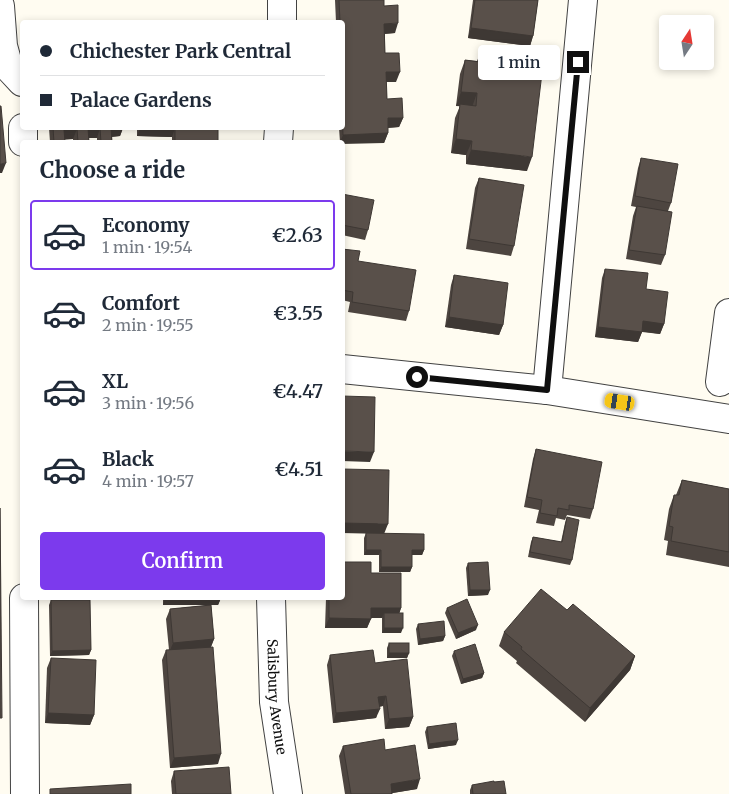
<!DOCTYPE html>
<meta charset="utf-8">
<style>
:root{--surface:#fff;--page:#f6f6f7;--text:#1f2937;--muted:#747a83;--line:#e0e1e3;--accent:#7c3aed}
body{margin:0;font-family:Merriweather,serif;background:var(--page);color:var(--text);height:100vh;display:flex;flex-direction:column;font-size:19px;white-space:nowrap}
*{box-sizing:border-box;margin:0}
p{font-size:16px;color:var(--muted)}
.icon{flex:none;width:28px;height:28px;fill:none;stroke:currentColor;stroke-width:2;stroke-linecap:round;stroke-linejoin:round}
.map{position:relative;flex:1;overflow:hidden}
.sheet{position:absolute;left:20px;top:140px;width:325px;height:460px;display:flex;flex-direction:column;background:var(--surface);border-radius:5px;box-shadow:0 2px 8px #0003}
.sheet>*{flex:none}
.hud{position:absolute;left:20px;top:20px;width:325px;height:110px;border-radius:5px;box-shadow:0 2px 8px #0003;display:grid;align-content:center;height:110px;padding:0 20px;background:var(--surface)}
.needle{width:32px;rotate:12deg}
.fabs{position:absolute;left:659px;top:15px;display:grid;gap:10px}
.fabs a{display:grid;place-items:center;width:55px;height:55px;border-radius:5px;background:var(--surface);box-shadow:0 2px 8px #0003;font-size:25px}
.end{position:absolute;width:22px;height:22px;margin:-11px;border:6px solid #0f0f0f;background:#fff;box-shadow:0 0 0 2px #fff}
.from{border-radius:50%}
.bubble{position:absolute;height:35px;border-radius:5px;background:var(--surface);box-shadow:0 2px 8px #0003;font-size:16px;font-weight:600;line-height:35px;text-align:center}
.car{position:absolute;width:15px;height:30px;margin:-15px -8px;border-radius:6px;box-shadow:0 0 4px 1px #0007;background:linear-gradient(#f5c518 24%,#345 0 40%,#f5c518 0 76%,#345 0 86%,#f5c518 0)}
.hud b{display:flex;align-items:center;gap:18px;height:48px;font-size:19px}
.hud b+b{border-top:1px solid var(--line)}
.hud i{width:12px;height:12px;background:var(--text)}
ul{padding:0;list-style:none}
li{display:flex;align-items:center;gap:15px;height:70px;margin:0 10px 8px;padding:0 10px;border:2px solid transparent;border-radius:5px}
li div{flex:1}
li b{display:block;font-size:19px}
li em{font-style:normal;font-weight:600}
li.selected{border-color:var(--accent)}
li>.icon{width:45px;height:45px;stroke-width:1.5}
h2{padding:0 20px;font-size:22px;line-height:60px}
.cta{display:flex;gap:10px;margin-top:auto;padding:10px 20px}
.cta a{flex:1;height:58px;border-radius:5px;background:var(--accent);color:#fff;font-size:20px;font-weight:600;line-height:58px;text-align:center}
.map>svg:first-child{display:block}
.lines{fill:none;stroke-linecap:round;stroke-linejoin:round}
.minor-casing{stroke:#424242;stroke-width:30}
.minor{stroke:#fff;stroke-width:28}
.wall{fill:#4d4540}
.shaded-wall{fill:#3e3834}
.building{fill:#59504a;stroke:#3e3834}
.route{stroke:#0f0f0f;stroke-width:6}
.labels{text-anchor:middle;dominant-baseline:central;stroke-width:5;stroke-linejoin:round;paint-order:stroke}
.street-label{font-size:14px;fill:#0f0f0f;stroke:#fff}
</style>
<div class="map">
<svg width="729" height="794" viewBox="0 0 729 794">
<rect width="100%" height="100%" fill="#fffcf1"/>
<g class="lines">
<g class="minor-casing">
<g id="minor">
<polyline points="0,6 3,46 9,68 22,82"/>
<polyline points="282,22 282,0"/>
<polyline points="23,128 23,142"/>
<polyline points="278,142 279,128"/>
<polyline points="342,369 547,390 729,419"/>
<polyline points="720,382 729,313"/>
<polyline points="547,390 583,0"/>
<polyline points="24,598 25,794"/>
<path id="s1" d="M271 598 274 702 288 794"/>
</g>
</g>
<use href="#minor" class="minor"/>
</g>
<g class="wall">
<polygon points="335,0 384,0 384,6 395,33 385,34 385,53 396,82 386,82 387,99 403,118 399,127 388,128 388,133 384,143 340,142 339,128 342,128 342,22 336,22"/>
<polygon points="473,0 538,0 533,36 530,46 468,38"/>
<polygon points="482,49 527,171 466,164 466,155 451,153 455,118 460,106 456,106 460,74 465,60 477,61"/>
<polygon points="49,128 123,128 120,136 112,137 112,142 97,142 97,138 89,138 89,142 73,142 73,139 65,139 65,142 50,142"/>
<polygon points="137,128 218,128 218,142 172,142 172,137 137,136"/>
<polygon points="641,158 671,203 668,211 665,255 661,265 626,259 633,216 636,207 631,206 638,168"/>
<polygon points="479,178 514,246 511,256 466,249 475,188"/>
<polygon points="342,194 368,230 365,240 342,235"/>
<polygon points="342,249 358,261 409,311 406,321 348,312 350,302 342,300"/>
<polygon points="605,269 646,289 664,324 660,334 642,332 638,342 595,337 602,278"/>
<polygon points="454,275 503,325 499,335 445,327 451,285"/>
<polygon points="536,449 593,509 590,519 567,515 565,520 556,518 554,526 536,523 539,510 524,507 533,459"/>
<polygon points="342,469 384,533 424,550 422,555 412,555 412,567 410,572 379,572 379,555 364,555 364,538 366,533 379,533 342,533"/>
<polygon points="682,480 729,489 729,567 666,555 668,541 664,540 669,509 674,495 676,495"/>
<polygon points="567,517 572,560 570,565 528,557 531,542 533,537 561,542 565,523"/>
<polygon points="468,563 488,595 468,596 466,568"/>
<polygon points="371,573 401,608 399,613 401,633 382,633 382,618 371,618 367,628 325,628 326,598 342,598"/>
<polygon points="46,598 88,598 88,600 91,650 89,655 50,656 49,605 51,600 70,600 46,599"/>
<polygon points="163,598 221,598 218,605 211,605 214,639 211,647 218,764 170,768 162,660 166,650 169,650 166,619 170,609 210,605 163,605"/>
<polygon points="447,608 476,630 456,639 445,613"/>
<polygon points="567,610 635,656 630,670 585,722 516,663 517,661 499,646 504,632"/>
<polygon points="418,624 445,636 443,641 418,645 416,629"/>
<polygon points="389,643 409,653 407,658 387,658 387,648"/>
<polygon points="454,651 484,673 482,678 461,684 452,656"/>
<polygon points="330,655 375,663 413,717 409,727 385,729 383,706 379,707 376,718 333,723 327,665"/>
<polygon points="51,658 94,715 90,725 45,723 47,668"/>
<polygon points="427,727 456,745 428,749 425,732"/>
<polygon points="343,746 385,750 417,789 392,793 392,794 345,794 339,756"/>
<polygon points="174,771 231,794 172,794 171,781"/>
<polygon points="494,782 506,794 470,794 470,790 472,785"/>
</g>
<g class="shaded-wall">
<polygon points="398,23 395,33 381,34 384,24"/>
<polygon points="471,28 533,36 530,46 468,38"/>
<polygon points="386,72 400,72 396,82 382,82"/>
<polygon points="461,92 477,93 472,107 456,106"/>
<polygon points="388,118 403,118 399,127 384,128"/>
<polygon points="88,128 100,128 97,138 85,138"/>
<polygon points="111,128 123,128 120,136 108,137"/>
<polygon points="140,128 175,128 172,137 137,136"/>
<polygon points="77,129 73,139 61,140 64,130"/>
<polygon points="388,133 384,143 342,144 342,142 340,142 343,135"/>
<polygon points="456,139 472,141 466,155 451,153"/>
<polygon points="471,150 532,157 527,171 466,164"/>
<polygon points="6,163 2,173 0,173 0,164"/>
<polygon points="449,317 503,325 499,335 445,327"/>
<polygon points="643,321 664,324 660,334 639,331"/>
<polygon points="598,327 642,332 638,342 595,337"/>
<polygon points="342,451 374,452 370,462 342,461"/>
<polygon points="342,523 388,524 384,534 342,533"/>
<polygon points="366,550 381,550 379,555 364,555"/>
<polygon points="412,550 424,550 422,555 410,555"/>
<polygon points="381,567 412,567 410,572 379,572"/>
<polygon points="470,590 490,590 488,595 468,596"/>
<polygon points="47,598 88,598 87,600 46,599"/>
<polygon points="165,598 221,598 218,605 163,605"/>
<polygon points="371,608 401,608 398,618 384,613 382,618 367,618"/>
<polygon points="329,618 371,619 367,628 325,628"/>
<polygon points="478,625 476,630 456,639 458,633"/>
<polygon points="384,628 403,628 401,633 382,633"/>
<polygon points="445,636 443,641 418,645 420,639"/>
<polygon points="214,639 210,649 169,653 173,643"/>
<polygon points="91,650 89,655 50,656 52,651"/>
<polygon points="389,653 409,653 407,658 387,658"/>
<polygon points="635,656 630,670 585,722 590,708"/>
<polygon points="484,673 482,678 461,684 463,679"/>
<polygon points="386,696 383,706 374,707 378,697"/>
<polygon points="380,709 376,718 333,723 336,713"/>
<polygon points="48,713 94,715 90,725 45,723"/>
<polygon points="413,717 409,727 385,729 389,719"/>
<polygon points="458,740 456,745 428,749 429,744"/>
<polygon points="221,754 218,764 170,768 174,758"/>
<polygon points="420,779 417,789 387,794 391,784"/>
</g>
<g class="building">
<polygon points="339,0 384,0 384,6 398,5 398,23 384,24 385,53 399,53 400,72 386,72 387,99 402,98 403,118 388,118 388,133 343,135 342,110 342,22 340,22"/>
<polygon points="475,0 538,0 533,36 471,28"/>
<polygon points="482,49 544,56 532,157 471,150 472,141 456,139 460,104 476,106 477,93 461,92 465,60 480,62"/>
<polygon points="0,106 1,106 6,163 0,164"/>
<polygon points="53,128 111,128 112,142 101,142 100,128 88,128 89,142 78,142 77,129 64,130 65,142 54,142"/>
<rect x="175" y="128" width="43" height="14"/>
<polygon points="641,158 678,164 671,203 635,196"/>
<polygon points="479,178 524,185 514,246 469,239"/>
<polygon points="342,194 374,200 368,230 342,225"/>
<polygon points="637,206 672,212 665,255 629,250"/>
<polygon points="342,249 360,251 358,261 416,270 409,311 352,302 353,292 342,290"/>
<polygon points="605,269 648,273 646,289 668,292 664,324 643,321 642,332 598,327"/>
<polygon points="454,275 508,283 503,325 449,317"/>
<polygon points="342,396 375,397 374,452 342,451"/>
<polygon points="536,449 602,462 593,509 569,505 569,510 558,508 557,516 540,513 542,500 527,497"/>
<polygon points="342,469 389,470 388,524 342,523"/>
<polygon points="682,480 729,489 729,552 671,541 673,527 669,526 674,495 679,495"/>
<polygon points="0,508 2,718 0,718"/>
<polygon points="567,517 579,520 572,560 530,552 533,537 562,542"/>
<polygon points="366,533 424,534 424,550 412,550 412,567 381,567 381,550 366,550"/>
<polygon points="342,562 371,562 371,573 401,573 401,608 371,608 371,619 329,618 329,598 342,598"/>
<polygon points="488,562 490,590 470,590 468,563"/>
<polygon points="541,589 567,610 573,604 635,656 590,708 521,649 522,647 504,632"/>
<polygon points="467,599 478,625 458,633 447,608"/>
<polygon points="51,600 90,600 91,650 52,651"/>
<polygon points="211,605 214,639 173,643 170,609"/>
<rect x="384" y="613" width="19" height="15"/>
<polygon points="444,621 445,636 420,639 418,624"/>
<rect x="389" y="643" width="20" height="10"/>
<polygon points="475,644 484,673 463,679 454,651"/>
<polygon points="213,647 221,754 174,758 166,650"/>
<polygon points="373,650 375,663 407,659 413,717 389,719 386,696 378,697 380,709 336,713 330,655"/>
<polygon points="51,658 96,660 94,715 48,713"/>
<polygon points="456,723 458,740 429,744 427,727"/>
<polygon points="384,739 385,750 415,745 420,779 391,784 392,794 351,794 343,746"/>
<polygon points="229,767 231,794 176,794 174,771"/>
<polygon points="494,781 494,782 504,781 506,794 473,794 472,785"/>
<polygon points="131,784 131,794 50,794 50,789"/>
</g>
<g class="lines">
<polyline class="route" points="417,377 547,390 578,62"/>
</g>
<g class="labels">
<g class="street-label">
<text stroke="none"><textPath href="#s1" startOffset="99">Salisbury Avenue</textPath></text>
</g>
</g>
</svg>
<div class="fabs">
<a><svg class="needle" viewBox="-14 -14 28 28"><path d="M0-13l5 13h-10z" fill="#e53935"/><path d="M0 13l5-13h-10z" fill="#747a83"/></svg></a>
</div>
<i class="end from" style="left:417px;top:377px"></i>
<i class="end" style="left:578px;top:62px"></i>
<div class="bubble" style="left:478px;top:45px;width:82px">1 min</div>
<i class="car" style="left:620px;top:402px;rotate:279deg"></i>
<div class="hud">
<b><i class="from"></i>Chichester Park Central</b>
<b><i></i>Palace Gardens</b>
</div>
<section class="sheet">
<h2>Choose a ride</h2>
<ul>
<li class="selected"><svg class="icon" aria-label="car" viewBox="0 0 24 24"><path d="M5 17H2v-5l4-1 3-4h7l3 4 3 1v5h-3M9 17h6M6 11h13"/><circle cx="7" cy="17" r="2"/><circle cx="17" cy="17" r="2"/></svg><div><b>Economy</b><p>1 min · 19:54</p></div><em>€2.63</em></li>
<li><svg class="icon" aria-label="car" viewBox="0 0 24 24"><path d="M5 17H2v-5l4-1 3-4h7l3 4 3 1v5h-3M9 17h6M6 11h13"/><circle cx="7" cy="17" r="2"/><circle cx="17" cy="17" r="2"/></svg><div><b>Comfort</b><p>2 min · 19:55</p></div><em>€3.55</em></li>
<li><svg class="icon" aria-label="car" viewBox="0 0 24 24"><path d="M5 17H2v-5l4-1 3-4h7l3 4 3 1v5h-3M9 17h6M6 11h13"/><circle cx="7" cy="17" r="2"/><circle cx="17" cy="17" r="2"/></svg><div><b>XL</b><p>3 min · 19:56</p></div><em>€4.47</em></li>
<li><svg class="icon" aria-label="car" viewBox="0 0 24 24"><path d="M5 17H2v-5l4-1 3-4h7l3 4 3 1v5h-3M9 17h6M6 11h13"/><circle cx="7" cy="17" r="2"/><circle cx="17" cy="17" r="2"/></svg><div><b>Black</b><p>4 min · 19:57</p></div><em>€4.51</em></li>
</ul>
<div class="cta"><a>Confirm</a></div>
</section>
</div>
